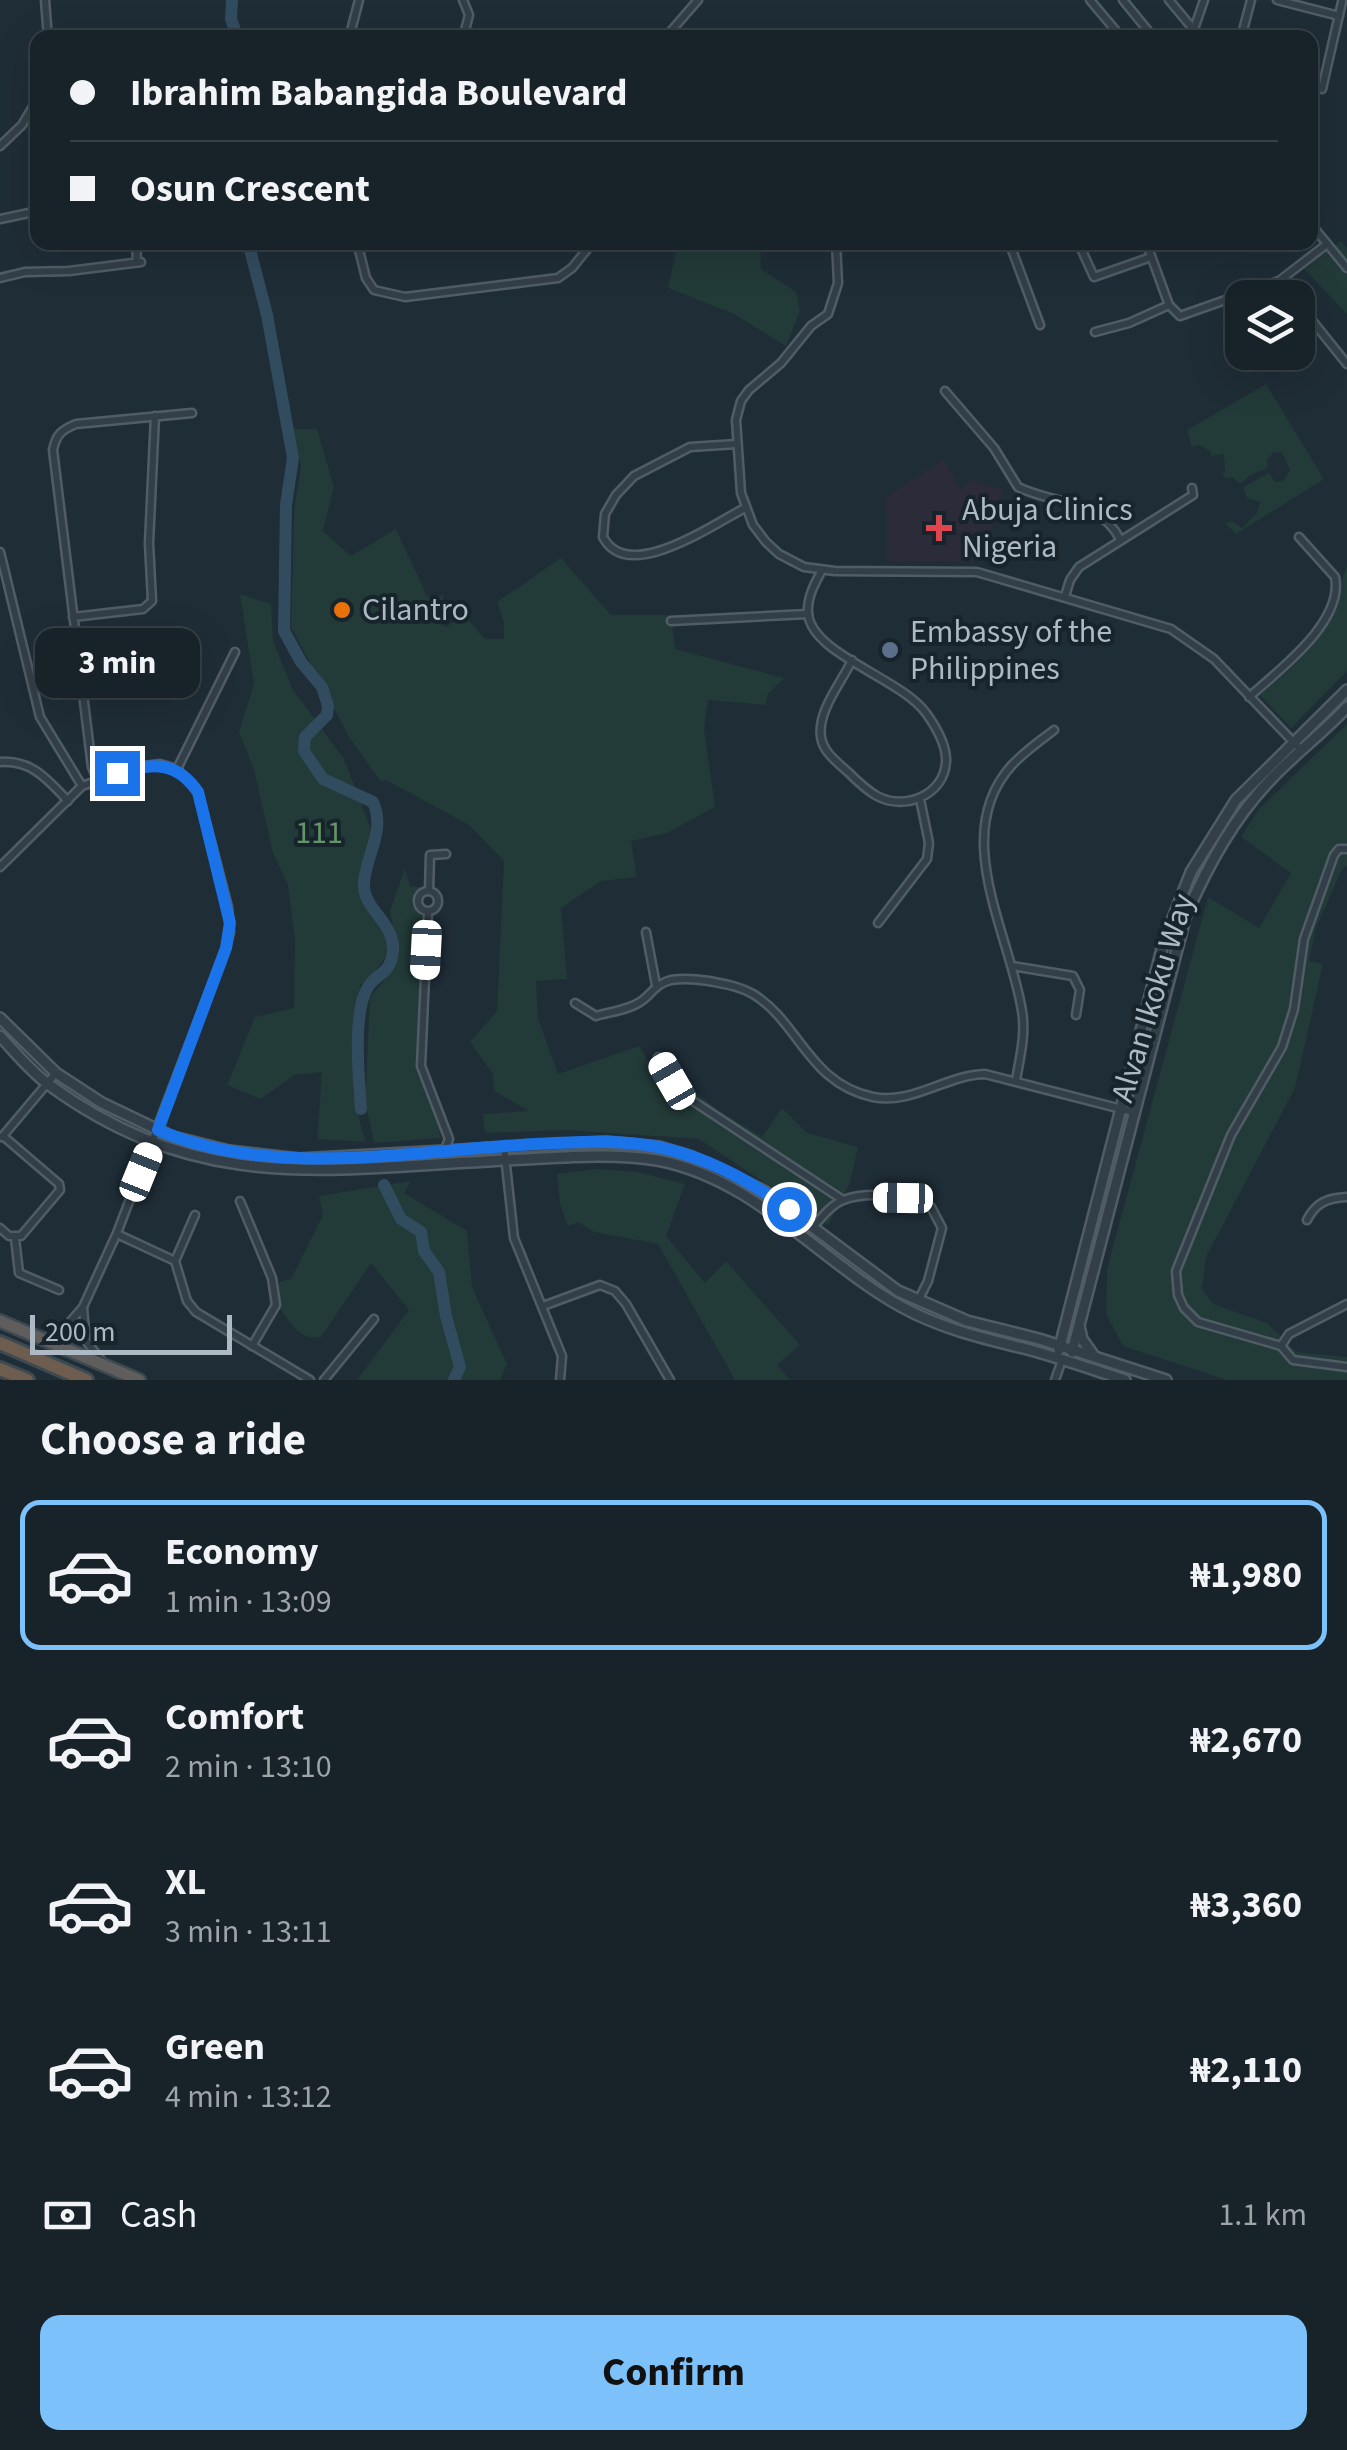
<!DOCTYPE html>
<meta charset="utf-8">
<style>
:root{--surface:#172229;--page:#242f35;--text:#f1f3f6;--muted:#9ea4a8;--line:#363f46;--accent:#7cc1fa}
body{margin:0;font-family:"Source Sans 3",sans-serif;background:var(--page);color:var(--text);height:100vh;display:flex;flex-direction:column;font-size:38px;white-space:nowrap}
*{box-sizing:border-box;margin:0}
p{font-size:32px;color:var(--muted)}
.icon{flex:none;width:55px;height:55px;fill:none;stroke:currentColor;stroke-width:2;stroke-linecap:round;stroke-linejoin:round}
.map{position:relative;height:1380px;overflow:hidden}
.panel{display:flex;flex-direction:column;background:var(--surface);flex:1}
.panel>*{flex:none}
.guide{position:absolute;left:30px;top:30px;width:1288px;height:220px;border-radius:20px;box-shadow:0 10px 40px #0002,0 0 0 2px var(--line);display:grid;align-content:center;height:220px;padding:0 40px;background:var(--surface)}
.controls{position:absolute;left:1225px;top:280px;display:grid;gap:20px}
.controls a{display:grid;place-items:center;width:90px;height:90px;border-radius:20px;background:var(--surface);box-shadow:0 10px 40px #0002,0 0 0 2px var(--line);font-size:50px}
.scale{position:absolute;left:30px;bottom:25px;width:202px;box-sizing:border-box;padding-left:10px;border:5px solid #adbac5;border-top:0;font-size:28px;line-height:35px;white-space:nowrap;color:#adbac5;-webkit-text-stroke:8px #18242c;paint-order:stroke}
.end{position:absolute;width:45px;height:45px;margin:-22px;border:12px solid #1a73e8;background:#fff;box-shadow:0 0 0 5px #fff}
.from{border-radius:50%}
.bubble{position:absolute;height:70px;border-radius:20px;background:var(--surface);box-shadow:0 10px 40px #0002,0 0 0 2px var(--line);font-size:32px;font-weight:700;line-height:70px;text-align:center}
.car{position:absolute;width:30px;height:60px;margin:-30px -15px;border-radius:12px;box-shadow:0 0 8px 2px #0007;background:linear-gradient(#fff 24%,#345 0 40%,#fff 0 76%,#345 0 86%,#fff 0)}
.guide b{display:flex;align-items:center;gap:35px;height:95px;font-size:38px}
.guide b+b{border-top:2px solid var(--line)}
.guide i{width:25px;height:25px;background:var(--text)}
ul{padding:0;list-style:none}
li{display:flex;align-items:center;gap:30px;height:150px;margin:0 20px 15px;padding:0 20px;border:5px solid transparent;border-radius:20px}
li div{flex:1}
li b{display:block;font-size:38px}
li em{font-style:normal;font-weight:700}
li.on{border-color:var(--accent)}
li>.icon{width:90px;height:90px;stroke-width:1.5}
h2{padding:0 40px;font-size:45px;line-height:120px}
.pay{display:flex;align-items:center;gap:25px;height:110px;padding:0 40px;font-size:38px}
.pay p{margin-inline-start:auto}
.button{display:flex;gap:20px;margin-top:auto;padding:20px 40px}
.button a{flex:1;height:115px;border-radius:20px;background:var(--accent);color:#111;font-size:40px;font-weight:700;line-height:115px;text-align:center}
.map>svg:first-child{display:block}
.medical{fill:#2b2b39}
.green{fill:#223a38}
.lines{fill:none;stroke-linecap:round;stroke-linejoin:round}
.river{stroke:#324c5f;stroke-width:12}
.minor-casing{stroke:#505d66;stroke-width:11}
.tertiary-casing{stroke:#505d66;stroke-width:14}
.trunk-casing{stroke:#3d4a52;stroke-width:16}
.motorway-casing{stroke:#3d4a52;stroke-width:18}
.minor{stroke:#333f48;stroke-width:6}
.tertiary{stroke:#333f48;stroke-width:9}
.trunk{stroke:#5f5e5c;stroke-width:11}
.motorway{stroke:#6e5d4f;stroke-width:12}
.route{stroke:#1a73e8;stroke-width:12}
.health-dot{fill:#e0444e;stroke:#18242c;stroke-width:4}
.food-dot{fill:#e8710a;stroke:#18242c;stroke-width:4}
.service-dot{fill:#5c6f8a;stroke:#18242c;stroke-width:4}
.labels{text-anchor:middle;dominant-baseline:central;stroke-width:8;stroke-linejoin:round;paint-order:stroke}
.poi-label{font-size:32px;fill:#adbac5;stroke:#18242c;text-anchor:start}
.park-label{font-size:32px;fill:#649567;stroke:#18242c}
.street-label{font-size:32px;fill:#adbac5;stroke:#18242c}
</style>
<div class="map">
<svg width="1347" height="1380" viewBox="0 0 1347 1380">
<rect width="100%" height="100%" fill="#1f2d37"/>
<polygon class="medical" points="943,460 962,490 971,480 1003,489 983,562 887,561 886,497"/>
<g class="green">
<polygon points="1341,241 1347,249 1347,314 1304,269"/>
<polygon points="678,243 760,243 761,269 796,292 800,311 786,346 734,314 668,288"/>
<polygon points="1266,384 1324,479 1236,534 1225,523 1232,521 1242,528 1257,513 1260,502 1247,498 1243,487 1269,473 1275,482 1283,481 1290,470 1282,453 1274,452 1267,460 1268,468 1252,474 1240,484 1232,477 1227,479 1222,475 1225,472 1224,454 1211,456 1210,451 1199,445 1192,447 1187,430"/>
<polygon points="293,429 317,429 334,487 323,531 351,556 396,529 427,596 444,595 438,622 446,627 464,615 485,639 504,639 504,623 497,602 561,558 611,615 671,615 675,649 784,678 767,695 766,705 708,700 704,729 715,807 667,833 631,841 637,877 601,881 561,908 567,979 536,981 538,1018 558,1074 639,1046 669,1091 682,1081 718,1110 762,1137 782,1108 807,1133 858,1147 850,1183 828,1225 699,1139 567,1130 485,1133 483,1114 529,1111 494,1091 493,1074 470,1042 497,1011 504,861 469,825 386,780 381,782 349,737 291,627 294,510 301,467"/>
<path d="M1347 566V671L1291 728 1260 695C1289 670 1316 647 1333 612 1340 597 1340 581 1347 566Z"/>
<path d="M240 594 271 604 273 641 292 688 344 759 371 829 359 893C384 937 407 946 360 985 354 1040 348 1090 366 1142L317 1139 322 1072 294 1075 261 1099 227 1085 255 1017 294 1008 295 941 288 885 273 853 254 770 239 732 254 684Z"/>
<polygon points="1347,724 1347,866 1342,869 1316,928 1309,961 1323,964 1295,1088 1206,1257 1202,1288 1213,1304 1267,1323 1296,1352 1347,1357 1347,1380 1227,1380 1123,1346 1106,1314 1107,1269 1208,897 1259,928 1291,873 1241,837 1259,809"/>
<polygon points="405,868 410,886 421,887 411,904 422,917 418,1070 435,1113 441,1138 374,1143 365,1101 370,997 384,981 398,954 390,911"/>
<polygon points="596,1169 638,1172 685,1184 666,1236 705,1283 726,1261 800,1345 777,1365 790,1380 735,1380 658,1244 594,1232 579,1222 568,1226 560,1204 557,1174"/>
<path d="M411 1181 404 1193 467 1231 472 1287 507 1364 500 1380H357L409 1310 371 1263 321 1337C297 1341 289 1320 276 1302L279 1282 291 1279 323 1215 319 1196Z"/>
</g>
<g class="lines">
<g class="river">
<polyline points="232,0 231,19 238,38"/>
<path d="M248 242 267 315 293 458 286 505 284 631 301 662 322 687 328 706 327 715 305 737 304 751 323 779 373 802C386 831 366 854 364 883 362 909 395 922 393 951 390 976 377 972 368 987 352 1012 359 1080 361 1109"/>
<polyline points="384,1185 401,1219 421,1232 424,1251 439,1272 446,1316 460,1367 454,1380"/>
</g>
<g class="minor-casing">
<g id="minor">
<polyline points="45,0 48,38"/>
<polyline points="1090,0 1122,38"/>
<polyline points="1123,0 1154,38"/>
<polyline points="1169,0 1194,30"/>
<polyline points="1277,0 1339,16"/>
<polyline points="349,38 359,0"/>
<polyline points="463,38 469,15 463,0"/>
<polyline points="665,38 698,0"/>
<polyline points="1191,38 1204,0"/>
<polyline points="1241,38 1251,0"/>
<polyline points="1322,89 1342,2"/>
<polyline points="0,146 22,125 38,98"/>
<polyline points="0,219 38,211"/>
<polyline points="1310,223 1347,268"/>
<polyline points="136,242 137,262"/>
<polyline points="357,242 366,278 374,290 405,297 558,278 572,268 593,242"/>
<polyline points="836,242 838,283 828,314 811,326 781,363 749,390 741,401 736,420 741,493 753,525 766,542 779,554 804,567 835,571 977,572 1171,629 1214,659 1301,750"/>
<polyline points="1009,242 1040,325"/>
<polyline points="1078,242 1094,277 1151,257"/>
<polyline points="1146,242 1169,305 1180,316 1279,281 1327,244"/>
<polyline points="0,278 25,272 69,271 141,262"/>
<polyline points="1279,281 1293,298"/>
<polyline points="1298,303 1347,364"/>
<polyline points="1095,332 1129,323 1169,305"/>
<path d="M945 391 994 448 1018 487C1055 505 1099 499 1120 539"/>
<path d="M737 444 690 447 634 476 616 495 605 514 603 537C628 585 713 524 745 508"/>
<polyline points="0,552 40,717 82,786"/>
<path d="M822 570C815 583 807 597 808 613 811 654 899 677 926 713 936 727 947 745 946 762 944 795 905 811 877 796 866 790 857 781 848 772 837 762 823 752 821 737 817 711 842 682 852 660"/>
<polyline points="1065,596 1070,580 1079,567 1193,495 1192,488"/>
<polyline points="73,617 143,609 152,601 149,543 155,416"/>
<polyline points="671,621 808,614"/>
<path d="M1249 697C1279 670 1344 622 1335 577L1299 537"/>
<path d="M0 762C32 760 47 779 68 801"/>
<polyline points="177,769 235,652"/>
<path d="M97 779 92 767 53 450C56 435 61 430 76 424L192 413"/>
<polyline points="0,867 82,786 137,767 160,764 177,769 198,792 228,907 230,932 226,948 117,1233 83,1307 58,1336 46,1337"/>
<polyline points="429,891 430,855 446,854"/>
<circle cx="428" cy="901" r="10"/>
<polyline points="428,912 421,1066 449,1139 445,1149"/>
<polyline points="878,923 927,859 929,843 920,799"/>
<polyline points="646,932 656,985"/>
<polyline points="1012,966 1073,976 1080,990 1076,1015"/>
<path d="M575 1003 596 1016C609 1012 629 1010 640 1002 652 994 655 984 671 980 683 978 696 979 709 981 724 984 739 986 753 994 800 1023 808 1083 873 1097 912 1105 946 1075 985 1074L1133 1112"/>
<polyline points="658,1057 672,1081 693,1101 843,1200"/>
<path d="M1016 1080C1020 1057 1026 1034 1022 1011 1010 934 949 834 1012 765 1024 752 1040 741 1054 730"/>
<polyline points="2,1137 56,1073"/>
<polyline points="504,1147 514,1238 562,1356 560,1380"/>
<polyline points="240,1201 272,1278 276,1305 252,1346"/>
<path d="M1307 1220C1316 1202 1328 1198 1347 1197"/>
<path d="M813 1227C822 1217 831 1205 843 1200 867 1191 909 1195 931 1207L942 1228 928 1281 918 1301"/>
<polyline points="0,1228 9,1236 21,1236 60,1190 59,1184 3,1136"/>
<polyline points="117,1234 175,1261 187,1301 196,1312 310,1380"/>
<polyline points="15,1238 19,1273 59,1290"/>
<polyline points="175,1261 195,1215"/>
<polyline points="1347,1304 1289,1334 1281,1346 1293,1360 1347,1367"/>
<polyline points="543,1306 600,1285 615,1291 626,1304 670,1380"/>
<polyline points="83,1308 86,1341 101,1360"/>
<polyline points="1281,1346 1198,1322 1184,1308 1178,1295 1176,1271 1231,1135 1282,1047 1294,1009 1304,939 1334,855 1339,849 1347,849"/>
<polyline points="324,1380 374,1319"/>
<polyline points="1055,1380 1062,1360"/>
</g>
</g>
<g class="tertiary-casing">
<g id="tertiary">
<polyline points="0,1018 56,1073 102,1103 173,1137 229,1151 299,1159 606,1142 659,1147 692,1157 764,1191 898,1291 967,1321 1039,1339 1166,1380"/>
<path d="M0 1036C15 1052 30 1071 48 1084 202 1197 331 1168 506 1160 556 1158 607 1152 657 1160 755 1178 819 1261 902 1307 940 1328 982 1338 1023 1348 1058 1357 1091 1369 1125 1380"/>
<polyline points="1079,1326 1082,1339 1094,1356"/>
<polyline points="1059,1350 1164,941 1191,872 1236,800 1347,690"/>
<path d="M1072 1352 1186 915C1208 865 1234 817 1273 777 1297 752 1324 732 1347 707"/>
</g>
</g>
<g class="trunk-casing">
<polyline id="trunk" points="0,1321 139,1380"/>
</g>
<g class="motorway-casing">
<g id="motorway">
<polyline points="0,1343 86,1380"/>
<polyline points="0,1369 27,1380"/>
</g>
</g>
<use href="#minor" class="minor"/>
<use href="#tertiary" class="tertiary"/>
<use href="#trunk" class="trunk"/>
<use href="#motorway" class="motorway"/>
</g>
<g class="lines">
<path class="route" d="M117 773C151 763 176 760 198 792L230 923 226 948 158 1130C273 1180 414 1150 536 1144 577 1142 618 1139 658 1147 707 1157 749 1180 789 1209"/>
</g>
<path class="health-dot" d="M934 513h10v10h10v10h-10v10h-10v-10h-10v-10h10z"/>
<circle class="food-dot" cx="342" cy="610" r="10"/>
<circle class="service-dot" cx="890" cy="650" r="10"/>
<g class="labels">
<g class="poi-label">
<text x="962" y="510">Abuja Clinics<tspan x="962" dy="37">Nigeria</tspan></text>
<text x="362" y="610">Cilantro</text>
<text x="910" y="632">Embassy of the<tspan x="910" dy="37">Philippines</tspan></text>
</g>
<g class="park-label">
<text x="319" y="833">111</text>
</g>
<g class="street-label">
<text transform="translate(1153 998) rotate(-73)">Alvan Ikoku Way</text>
</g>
</g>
</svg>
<div class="controls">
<a><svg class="icon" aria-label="layers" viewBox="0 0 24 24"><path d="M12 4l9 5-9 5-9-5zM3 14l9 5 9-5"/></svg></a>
</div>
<div class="scale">200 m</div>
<i class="end from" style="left:789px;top:1209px"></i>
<i class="end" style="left:117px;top:773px"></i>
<div class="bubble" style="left:35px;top:628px;width:165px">3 min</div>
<i class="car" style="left:426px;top:950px;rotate:183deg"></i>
<i class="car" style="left:672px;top:1081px;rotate:330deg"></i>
<i class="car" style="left:141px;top:1172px;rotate:22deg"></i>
<i class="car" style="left:903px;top:1198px;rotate:271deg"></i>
<div class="guide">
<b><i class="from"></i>Ibrahim Babangida Boulevard</b>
<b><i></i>Osun Crescent</b>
</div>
</div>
<section class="panel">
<h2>Choose a ride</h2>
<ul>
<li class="on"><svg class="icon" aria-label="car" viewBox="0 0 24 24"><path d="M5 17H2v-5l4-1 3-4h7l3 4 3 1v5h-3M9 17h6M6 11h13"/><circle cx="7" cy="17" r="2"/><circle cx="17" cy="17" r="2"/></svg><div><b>Economy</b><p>1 min · 13:09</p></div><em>₦1,980</em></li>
<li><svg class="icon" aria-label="car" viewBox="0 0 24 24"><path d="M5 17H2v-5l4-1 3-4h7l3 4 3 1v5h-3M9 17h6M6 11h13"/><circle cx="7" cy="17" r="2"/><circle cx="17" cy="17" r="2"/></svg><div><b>Comfort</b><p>2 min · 13:10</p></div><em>₦2,670</em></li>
<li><svg class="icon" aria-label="car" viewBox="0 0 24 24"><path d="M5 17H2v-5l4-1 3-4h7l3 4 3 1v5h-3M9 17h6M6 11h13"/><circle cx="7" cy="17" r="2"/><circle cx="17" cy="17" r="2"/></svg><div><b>XL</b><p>3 min · 13:11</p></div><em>₦3,360</em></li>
<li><svg class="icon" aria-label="car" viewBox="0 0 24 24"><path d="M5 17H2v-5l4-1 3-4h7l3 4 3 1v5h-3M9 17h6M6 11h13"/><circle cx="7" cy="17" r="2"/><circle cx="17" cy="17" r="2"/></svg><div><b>Green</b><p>4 min · 13:12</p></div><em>₦2,110</em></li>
</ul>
<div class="pay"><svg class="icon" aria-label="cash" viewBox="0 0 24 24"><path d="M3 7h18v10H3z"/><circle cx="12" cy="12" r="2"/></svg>Cash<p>1.1 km</p></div>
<div class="button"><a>Confirm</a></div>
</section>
